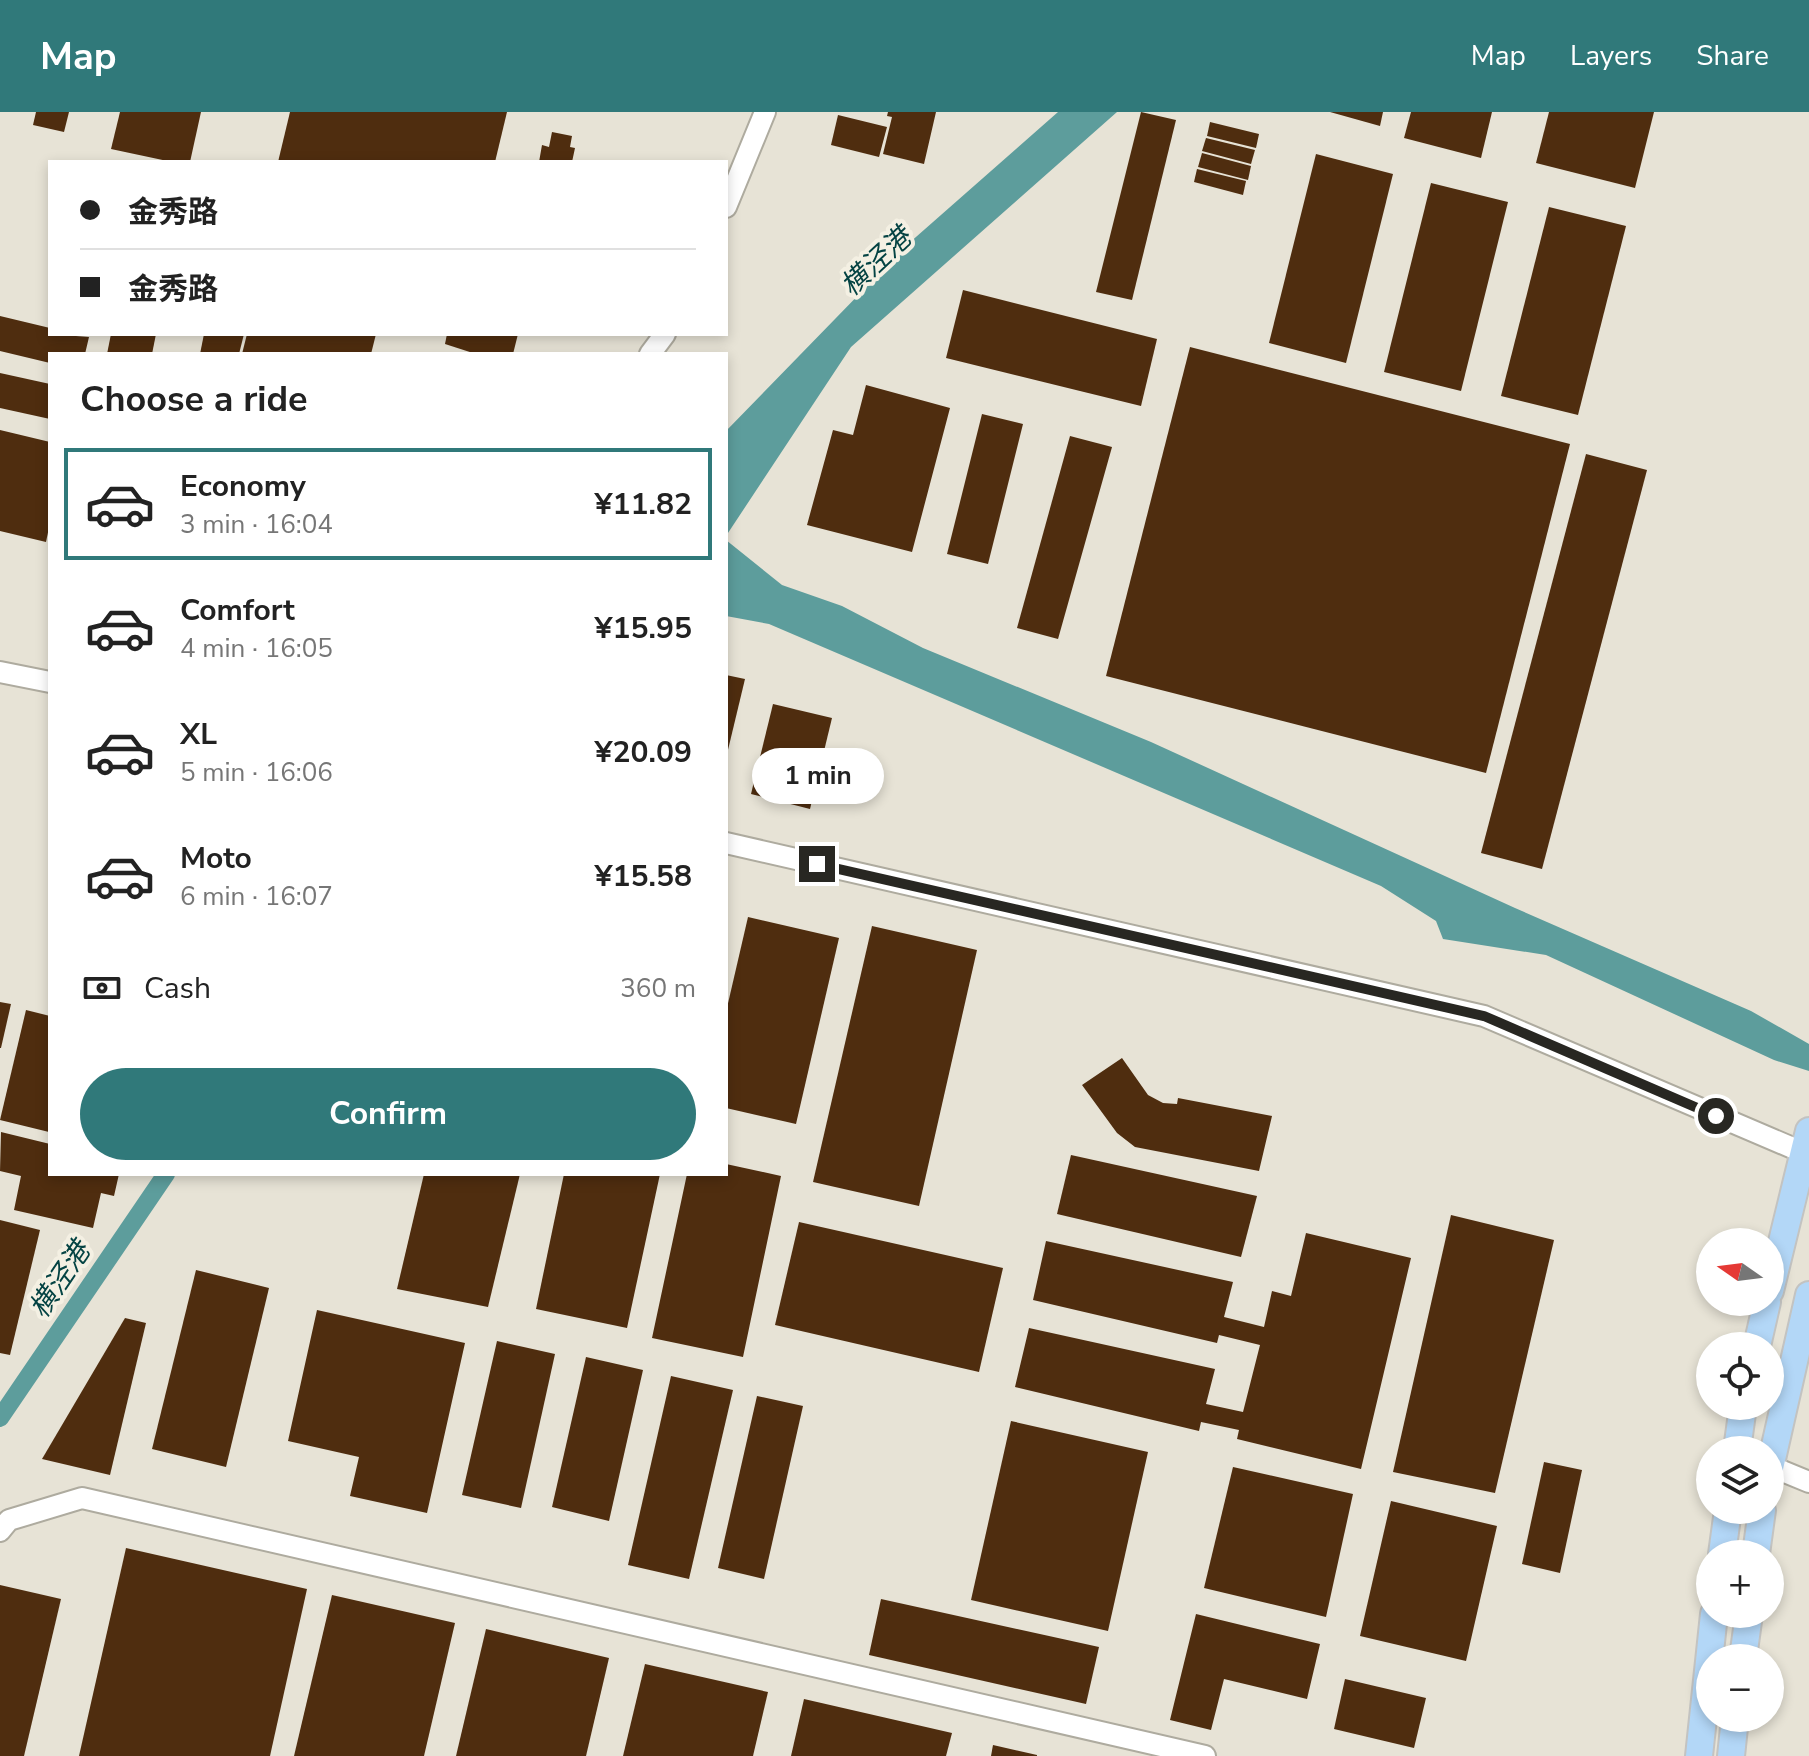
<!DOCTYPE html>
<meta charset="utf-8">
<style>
:root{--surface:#fff;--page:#f6f6f6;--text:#222;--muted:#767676;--line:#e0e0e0;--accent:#30797a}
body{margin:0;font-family:"Nunito Sans","Noto Sans SC",sans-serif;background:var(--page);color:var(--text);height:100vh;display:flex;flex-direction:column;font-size:30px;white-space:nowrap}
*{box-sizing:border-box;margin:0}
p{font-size:26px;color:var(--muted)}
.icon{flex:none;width:44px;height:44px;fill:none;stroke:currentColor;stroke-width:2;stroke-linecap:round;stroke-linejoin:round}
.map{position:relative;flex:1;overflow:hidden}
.drawer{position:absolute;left:48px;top:240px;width:680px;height:824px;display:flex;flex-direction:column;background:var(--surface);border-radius:0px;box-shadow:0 4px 12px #0003}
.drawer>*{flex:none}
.guide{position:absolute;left:48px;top:48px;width:680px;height:176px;border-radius:0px;box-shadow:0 4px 12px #0003;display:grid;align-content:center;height:176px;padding:0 32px;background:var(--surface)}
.needle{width:52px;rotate:284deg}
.buttons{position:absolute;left:1696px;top:1116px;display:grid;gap:16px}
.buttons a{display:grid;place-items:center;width:88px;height:88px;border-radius:50%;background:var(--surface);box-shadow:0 4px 12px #0003;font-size:40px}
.end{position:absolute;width:36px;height:36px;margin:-18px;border:10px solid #282722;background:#fff;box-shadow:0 0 0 4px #fff}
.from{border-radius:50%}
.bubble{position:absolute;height:56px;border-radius:28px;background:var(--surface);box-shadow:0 4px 12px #0003;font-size:26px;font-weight:700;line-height:56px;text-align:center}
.guide b{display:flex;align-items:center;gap:28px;height:76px;font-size:30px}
.guide b+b{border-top:2px solid var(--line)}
.guide i{width:20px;height:20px;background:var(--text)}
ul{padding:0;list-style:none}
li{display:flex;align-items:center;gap:24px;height:112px;margin:0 16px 12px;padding:0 16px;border:4px solid transparent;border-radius:0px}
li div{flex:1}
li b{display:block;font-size:30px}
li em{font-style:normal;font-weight:700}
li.on{border-color:var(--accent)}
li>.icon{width:72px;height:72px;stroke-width:1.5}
h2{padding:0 32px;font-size:36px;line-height:96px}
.pay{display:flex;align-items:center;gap:20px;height:88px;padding:0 32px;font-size:30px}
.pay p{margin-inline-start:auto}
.cta{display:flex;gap:16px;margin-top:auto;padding:16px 32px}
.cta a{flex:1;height:92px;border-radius:48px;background:var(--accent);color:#fff;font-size:32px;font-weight:700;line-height:92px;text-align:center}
header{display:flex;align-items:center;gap:48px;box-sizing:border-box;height:112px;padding:0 40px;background:var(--accent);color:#fff}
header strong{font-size:38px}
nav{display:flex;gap:44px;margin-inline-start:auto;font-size:28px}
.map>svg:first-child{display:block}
.water{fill:#5d9d9c}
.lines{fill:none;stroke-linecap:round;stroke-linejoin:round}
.canal{stroke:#5d9d9c;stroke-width:18}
.building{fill:#4f2d0f}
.minor-casing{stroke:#aeab9f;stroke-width:24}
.major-casing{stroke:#c3c3c1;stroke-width:30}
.minor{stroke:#fff;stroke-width:20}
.major{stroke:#b3d7f7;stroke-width:26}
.route{stroke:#282722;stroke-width:10}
.labels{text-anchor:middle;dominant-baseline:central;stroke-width:8;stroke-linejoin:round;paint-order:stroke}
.water-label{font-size:28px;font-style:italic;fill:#044343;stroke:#f4f0e3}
</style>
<header>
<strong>Map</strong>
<nav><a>Map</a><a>Layers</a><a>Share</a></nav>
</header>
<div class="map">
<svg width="1809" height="1644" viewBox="0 0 1809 1644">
<rect width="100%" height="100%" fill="#e7e3d6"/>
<g class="water">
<polygon points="1058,0 1117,0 851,235 726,424 726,319 908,132"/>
<polygon points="726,428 782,473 842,494 923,536 1151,630 1515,796 1751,899 1809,932 1809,959 1774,948 1546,843 1443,827 1436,809 1381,774 769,512 726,504"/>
</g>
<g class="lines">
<polyline class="canal" points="0,1306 166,1062"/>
</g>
<g class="building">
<polygon points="36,0 69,0 64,20 33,13"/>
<polygon points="120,0 201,0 190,50 172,50 111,37"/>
<polygon points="290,0 507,0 495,50 278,50"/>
<polygon points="888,0 936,0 924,52 883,42 892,5 887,4"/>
<polygon points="1141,0 1176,8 1132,188 1096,180"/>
<polygon points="1330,0 1383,0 1380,14"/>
<polygon points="1411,0 1492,0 1481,46 1404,26"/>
<polygon points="1549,0 1654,0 1635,76 1536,51"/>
<polygon points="838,3 887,15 879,45 831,33"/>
<polygon points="1210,10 1259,22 1256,36 1207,24"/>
<polygon points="552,20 572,24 570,35 575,36 572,50 539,50 542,33 549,35"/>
<polygon points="1206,26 1255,38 1251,52 1202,39"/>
<polygon points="1202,41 1251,54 1248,68 1198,55"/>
<polygon points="1316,42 1393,62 1346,251 1269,231"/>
<polygon points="1197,57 1246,69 1243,83 1194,70"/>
<polygon points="1431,71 1508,90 1461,279 1384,260"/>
<polygon points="1549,95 1626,114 1578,303 1501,284"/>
<polygon points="963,178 1157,227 1141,294 946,246"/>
<polygon points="0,204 50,216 50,222 89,225 85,242 50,242 50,251 0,239"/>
<polygon points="111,222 156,222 152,242 107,242"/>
<polygon points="204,222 244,222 239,242 200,242"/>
<polygon points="247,222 376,222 371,242 242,242"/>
<polygon points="447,222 518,222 513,242 476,242 445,232"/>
<polygon points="1190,235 1570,332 1486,661 1106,564"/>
<polygon points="0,261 50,272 50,307 0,296"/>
<polygon points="866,273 950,296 912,440 807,413 833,318 853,323"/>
<polygon points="982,302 1023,312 988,452 947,442"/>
<polygon points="0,318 50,330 50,411 46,430 0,419"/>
<polygon points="1070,324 1112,335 1058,527 1017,516"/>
<polygon points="1586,342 1647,358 1542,757 1481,741"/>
<polygon points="726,563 745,567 727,642 726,642"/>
<polygon points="773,592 832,606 810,697 751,682"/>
<polygon points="748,805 839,826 796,1012 726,996 726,900"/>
<polygon points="872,814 977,838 919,1094 813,1070"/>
<polygon points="0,890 11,892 1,936 0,936"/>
<polygon points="26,898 50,904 49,1020 0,1008"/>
<polygon points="1122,946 1148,983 1163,991 1177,992 1178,986 1272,1004 1259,1059 1135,1035 1117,1021 1082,973"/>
<polygon points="1,1020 50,1032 50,1062 119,1062 114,1084 101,1081 93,1116 14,1098 21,1064 0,1059"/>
<polygon points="1071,1043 1257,1084 1241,1145 1057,1102"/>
<polygon points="726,1052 781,1064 743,1245 652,1226 687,1062 726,1062"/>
<polygon points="424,1062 520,1062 488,1195 397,1177"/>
<polygon points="564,1062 660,1062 627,1216 536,1197"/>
<polygon points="1451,1103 1554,1128 1495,1381 1393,1360"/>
<polygon points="0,1108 40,1118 10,1243 0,1241"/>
<polygon points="799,1110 1003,1156 979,1260 775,1213"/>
<polygon points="1306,1121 1411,1146 1361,1357 1237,1327 1239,1318 1201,1310 1199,1319 1015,1275 1029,1216 1215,1257 1206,1292 1243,1300 1260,1233 1219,1223 1217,1231 1033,1188 1046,1129 1233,1170 1224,1205 1264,1215 1272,1179 1291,1184"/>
<polygon points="196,1158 269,1176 226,1355 152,1337"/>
<polygon points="317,1198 465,1231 427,1401 350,1384 359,1345 288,1329"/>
<polygon points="125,1206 146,1211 110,1363 42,1347"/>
<polygon points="497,1229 555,1242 521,1396 462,1383"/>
<polygon points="586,1245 643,1258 609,1409 552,1395"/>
<polygon points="671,1264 733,1278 689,1467 628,1453"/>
<polygon points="757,1284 803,1294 764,1467 718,1456"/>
<polygon points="1011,1309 1148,1340 1108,1519 971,1488"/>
<polygon points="1544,1350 1582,1358 1560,1461 1522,1452"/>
<polygon points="1233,1355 1353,1382 1326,1505 1204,1476"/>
<polygon points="1391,1389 1497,1414 1466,1549 1360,1524"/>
<polygon points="126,1436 307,1477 270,1644 79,1644"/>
<polygon points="0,1473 61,1487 24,1644 0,1644"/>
<polygon points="332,1483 455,1511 424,1644 294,1644"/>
<polygon points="881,1487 1099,1535 1086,1592 869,1543"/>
<polygon points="1196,1502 1320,1532 1307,1587 1224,1567 1211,1618 1170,1608"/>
<polygon points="486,1517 609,1546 586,1644 456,1644"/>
<polygon points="645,1552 768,1580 753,1644 623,1644"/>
<polygon points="1345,1567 1426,1586 1414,1636 1334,1617"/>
<polygon points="804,1587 952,1621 946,1644 791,1644"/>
<polygon points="993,1633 1037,1643 1037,1644 991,1644"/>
</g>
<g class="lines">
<g class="minor-casing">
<g id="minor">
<polyline points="726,95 765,0"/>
<polyline points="650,242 665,222"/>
<polyline points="0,560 50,570"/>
<polyline points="726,731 1484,904 1809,1043"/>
<polyline points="1770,1354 1809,1370"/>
<polyline points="0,1419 9,1408 82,1386 1205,1644"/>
</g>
</g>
<g class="major-casing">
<g id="major">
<polyline points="1770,1179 1809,1019"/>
<polyline points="1757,1234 1767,1190"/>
<polyline points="1737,1338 1743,1294"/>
<polyline points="1770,1356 1809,1183"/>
<polyline points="1722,1442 1728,1398"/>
<polyline points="1756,1442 1762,1398"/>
<polyline points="1743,1546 1749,1502"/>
<polyline points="1699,1644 1714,1502"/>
<polyline points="1731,1644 1735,1606"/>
</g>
</g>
<use href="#minor" class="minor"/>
<use href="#major" class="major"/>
</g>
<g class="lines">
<polyline class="route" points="817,752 1484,904 1716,1004"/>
</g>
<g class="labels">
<g class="water-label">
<text transform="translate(876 150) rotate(-43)">横泾港</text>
<text transform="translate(60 1168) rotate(-56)">横泾港</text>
</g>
</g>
</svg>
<div class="buttons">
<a><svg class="needle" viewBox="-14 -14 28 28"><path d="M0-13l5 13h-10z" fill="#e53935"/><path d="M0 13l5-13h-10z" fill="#767676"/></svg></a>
<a><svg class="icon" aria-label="locate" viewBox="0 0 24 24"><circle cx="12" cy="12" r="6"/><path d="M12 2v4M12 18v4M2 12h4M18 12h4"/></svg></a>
<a><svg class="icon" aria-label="layers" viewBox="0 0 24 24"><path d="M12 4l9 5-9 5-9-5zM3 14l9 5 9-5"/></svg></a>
<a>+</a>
<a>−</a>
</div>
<i class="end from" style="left:1716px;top:1004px"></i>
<i class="end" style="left:817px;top:752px"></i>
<div class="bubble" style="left:752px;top:636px;width:132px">1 min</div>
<div class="guide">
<b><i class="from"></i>金秀路</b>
<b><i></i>金秀路</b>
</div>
<section class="drawer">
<h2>Choose a ride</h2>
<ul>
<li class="on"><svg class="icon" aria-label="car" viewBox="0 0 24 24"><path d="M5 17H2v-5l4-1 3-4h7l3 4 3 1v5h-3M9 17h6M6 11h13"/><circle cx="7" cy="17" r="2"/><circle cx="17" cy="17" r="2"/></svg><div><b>Economy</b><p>3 min · 16:04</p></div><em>¥11.82</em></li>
<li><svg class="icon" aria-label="car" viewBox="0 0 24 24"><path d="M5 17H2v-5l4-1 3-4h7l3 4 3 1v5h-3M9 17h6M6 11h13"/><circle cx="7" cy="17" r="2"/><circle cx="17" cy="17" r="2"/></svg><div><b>Comfort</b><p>4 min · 16:05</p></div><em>¥15.95</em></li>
<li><svg class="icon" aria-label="car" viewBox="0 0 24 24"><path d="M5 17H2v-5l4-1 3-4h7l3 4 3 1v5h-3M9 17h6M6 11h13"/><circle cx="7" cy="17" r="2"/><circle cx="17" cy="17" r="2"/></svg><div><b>XL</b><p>5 min · 16:06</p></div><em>¥20.09</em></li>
<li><svg class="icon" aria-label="car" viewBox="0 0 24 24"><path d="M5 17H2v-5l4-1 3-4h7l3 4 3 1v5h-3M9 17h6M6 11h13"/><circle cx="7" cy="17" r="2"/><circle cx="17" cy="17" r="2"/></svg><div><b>Moto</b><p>6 min · 16:07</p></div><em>¥15.58</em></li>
</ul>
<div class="pay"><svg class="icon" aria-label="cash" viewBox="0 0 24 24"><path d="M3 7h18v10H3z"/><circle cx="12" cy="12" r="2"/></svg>Cash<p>360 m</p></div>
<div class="cta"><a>Confirm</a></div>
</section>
</div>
